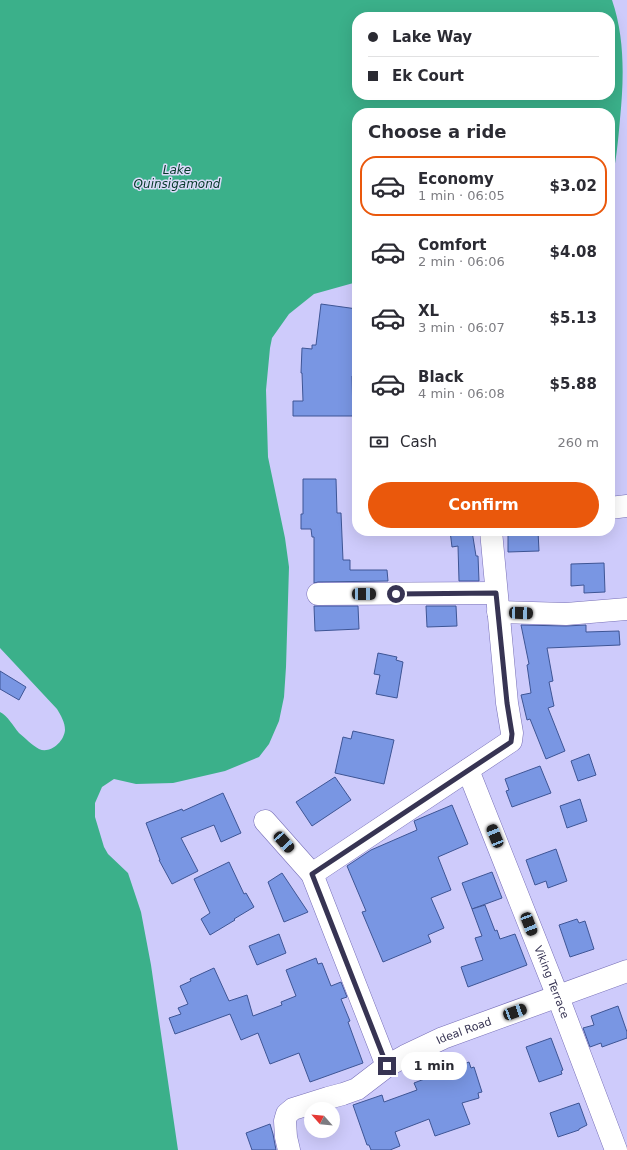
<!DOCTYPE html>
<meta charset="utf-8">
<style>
:root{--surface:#fff;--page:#f2f2f3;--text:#2b2b33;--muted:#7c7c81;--line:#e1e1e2;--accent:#ea580c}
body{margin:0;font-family:"DejaVu Sans",sans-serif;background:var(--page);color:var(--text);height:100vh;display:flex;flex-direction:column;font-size:15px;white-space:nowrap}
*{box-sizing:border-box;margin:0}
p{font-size:13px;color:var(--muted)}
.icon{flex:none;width:22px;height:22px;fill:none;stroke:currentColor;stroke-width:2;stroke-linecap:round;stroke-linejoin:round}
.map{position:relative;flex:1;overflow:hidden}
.sheet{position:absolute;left:352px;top:108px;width:263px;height:428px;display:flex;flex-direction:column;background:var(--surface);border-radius:16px;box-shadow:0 4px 16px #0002}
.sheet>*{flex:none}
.guide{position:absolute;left:352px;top:12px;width:263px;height:88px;border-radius:16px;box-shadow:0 4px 16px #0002;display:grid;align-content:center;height:88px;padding:0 16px;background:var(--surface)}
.needle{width:26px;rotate:297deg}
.tools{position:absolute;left:304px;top:1102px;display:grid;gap:8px}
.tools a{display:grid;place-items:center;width:36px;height:36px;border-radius:50%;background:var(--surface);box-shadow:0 4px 16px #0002;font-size:20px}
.end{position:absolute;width:18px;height:18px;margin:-9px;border:5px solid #373453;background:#fff;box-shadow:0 0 0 2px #fff}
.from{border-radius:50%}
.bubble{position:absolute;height:28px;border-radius:14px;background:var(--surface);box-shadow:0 4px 16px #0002;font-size:13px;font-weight:700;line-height:28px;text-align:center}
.car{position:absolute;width:12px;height:24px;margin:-12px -6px;border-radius:5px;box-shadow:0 0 3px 1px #0007;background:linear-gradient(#222 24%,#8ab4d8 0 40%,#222 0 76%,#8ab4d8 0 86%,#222 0)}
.guide b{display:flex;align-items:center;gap:14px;height:38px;font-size:15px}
.guide b+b{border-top:1px solid var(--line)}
.guide i{width:10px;height:10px;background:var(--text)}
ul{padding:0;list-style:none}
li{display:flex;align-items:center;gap:12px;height:60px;margin:0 8px 6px;padding:0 8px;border:2px solid transparent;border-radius:16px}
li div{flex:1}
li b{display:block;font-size:15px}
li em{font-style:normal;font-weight:700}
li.active{border-color:var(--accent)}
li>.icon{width:36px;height:36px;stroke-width:1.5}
h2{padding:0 16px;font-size:18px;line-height:48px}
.pay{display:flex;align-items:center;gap:10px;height:44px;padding:0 16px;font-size:15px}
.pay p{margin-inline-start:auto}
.cta{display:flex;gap:8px;margin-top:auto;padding:8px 16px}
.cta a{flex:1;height:46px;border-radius:24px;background:var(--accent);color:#fff;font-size:16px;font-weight:700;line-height:46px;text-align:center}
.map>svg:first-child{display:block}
.water{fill:#3bb08a;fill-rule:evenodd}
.building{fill:#7996e3;stroke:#3e5595}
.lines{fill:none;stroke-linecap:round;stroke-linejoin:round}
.street-casing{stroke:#776fb7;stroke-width:23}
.street{stroke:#fff;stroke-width:22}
.route{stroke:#373453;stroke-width:5}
.labels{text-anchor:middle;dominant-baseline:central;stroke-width:3;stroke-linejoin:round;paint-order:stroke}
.street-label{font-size:11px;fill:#373453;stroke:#dcdafa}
.water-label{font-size:12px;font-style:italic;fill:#043929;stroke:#dcdafa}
</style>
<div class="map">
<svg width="627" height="1150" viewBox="0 0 627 1150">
<rect width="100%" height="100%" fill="#cecbfb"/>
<path class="water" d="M0 0H612C625 38 624 79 620 119 618 142 616 165 610 187V113H357V282L314 294 289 314 272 338 270 348 266 390 268 457 285 538 289 567 286 667 284 697 279 721 269 744 259 757 225 771 173 783 136 784 114 779 102 787 95 803V817L104 847 108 854 128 873 141 912 151 965 178 1150H0V712C8 716 13 726 19 733 24 737 33 746 39 749 50 754 64 742 65 730 65 722 61 716 57 709L0 648ZM357 17H610V95H357Z"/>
<g class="building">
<polygon points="321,304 357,309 357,376 352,376 353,416 293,416 293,401 303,401 302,373 301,373 302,348 312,349 312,345 316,345"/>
<polygon points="303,479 336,479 337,513 341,513 343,560 350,560 350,570 387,570 388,581 318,582 314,583 314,537 312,537 311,529 301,529 301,514 303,514"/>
<polygon points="450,531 472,531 476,556 478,556 479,581 459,581 458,546 452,547"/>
<polygon points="508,531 538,531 539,551 508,552"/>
<polygon points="604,563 605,592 584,593 584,585 571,586 571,564"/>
<polygon points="314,606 358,606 359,629 315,631"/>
<polygon points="426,606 456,606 457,626 427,627"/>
<polygon points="521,625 566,626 586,625 586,632 619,631 620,645 547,648 553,681 549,682 554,706 548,708 565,751 546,759 530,719 527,720 521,695 531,693 527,665 529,664"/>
<polygon points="378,653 397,657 396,660 403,662 397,698 376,694 380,675 374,674"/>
<polygon points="0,671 26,687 19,700 0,689"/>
<polygon points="353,731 394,740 384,784 335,773 343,737 351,739"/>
<polygon points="589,754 596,775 578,781 571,761"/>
<polygon points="540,766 551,793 512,807 506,791 509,790 505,779"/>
<polygon points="335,777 351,800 312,826 296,802"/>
<polygon points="223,793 241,833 221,842 214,825 181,838 198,871 172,884 159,860 160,860 146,823 182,809 183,811"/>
<polygon points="580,799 587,821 567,828 560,806"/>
<polygon points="452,805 468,844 438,857 451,890 431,898 444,928 428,935 431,942 383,962 362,912 366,911 347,866 371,850 417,830 414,821"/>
<polygon points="556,849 567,881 548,888 546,881 535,885 526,860"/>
<polygon points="229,862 244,894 246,893 254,907 234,919 235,920 210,935 201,919 210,913 194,879"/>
<polygon points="492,872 502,898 472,909 462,883"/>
<polygon points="282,873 308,912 284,922 268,882"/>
<polygon points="485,905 495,931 497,930 500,939 515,934 527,965 468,987 461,967 483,960 475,938 482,936 472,909"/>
<polygon points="577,919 579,923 585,921 594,949 570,957 559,925"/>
<polygon points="279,934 286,953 257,965 249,946"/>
<polygon points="316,958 318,964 322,963 331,986 341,982 347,997 341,999 350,1021 348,1022 363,1063 310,1082 299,1053 270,1064 258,1033 241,1040 230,1014 175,1034 169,1018 181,1014 178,1008 188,1004 180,986 191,981 190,979 214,968 229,1001 247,995 253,1016 282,1005 281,1002 296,996 286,970"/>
<polygon points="618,1006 627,1032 627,1038 602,1047 601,1043 590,1047 583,1028 594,1025 591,1016"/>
<polygon points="551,1038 563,1070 561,1071 562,1074 539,1082 526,1047"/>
<polygon points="469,1062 471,1068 474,1067 482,1092 478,1093 479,1098 462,1103 470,1124 435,1136 429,1119 395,1132 400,1146 390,1150 371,1150 369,1145 367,1145 353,1105 382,1095 384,1102 417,1090 414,1083"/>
<polygon points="579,1103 587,1125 579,1129 579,1130 558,1137 550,1113"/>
<polygon points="270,1124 273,1134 276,1150 252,1150 246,1133"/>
</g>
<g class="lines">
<g class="street-casing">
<g id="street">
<polyline points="610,508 627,506"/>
<polyline points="318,594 496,593"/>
<polyline points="498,612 566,614 627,609"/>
<path id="s1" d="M468 770 558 997 616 1150"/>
<polyline points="265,821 312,874 387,1066"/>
<polyline points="312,874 511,741 512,733 507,703 491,531"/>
<path id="s2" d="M289 1150 286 1137 285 1121 287 1114 293 1109 328 1098 343 1094 357 1089 387 1066 405 1056 443 1038 627 971"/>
</g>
</g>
<use href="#street" class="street"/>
</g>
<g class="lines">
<polyline class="route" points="387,1066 312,874 511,742 512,734 507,703 496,593 396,594"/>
</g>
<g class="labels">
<g class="street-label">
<text stroke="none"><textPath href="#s1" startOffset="228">Viking Terrace</textPath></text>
<text stroke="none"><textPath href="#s2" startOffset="234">Ideal Road</textPath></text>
</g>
<g class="water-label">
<text x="177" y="170">Lake<tspan x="177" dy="14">Quinsigamond</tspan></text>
</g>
</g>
</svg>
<div class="tools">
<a><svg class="needle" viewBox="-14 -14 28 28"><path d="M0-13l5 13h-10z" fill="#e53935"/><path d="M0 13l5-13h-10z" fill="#7c7c81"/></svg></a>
</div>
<i class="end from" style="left:396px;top:594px"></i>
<i class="end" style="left:387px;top:1066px"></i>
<div class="bubble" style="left:401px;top:1052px;width:66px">1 min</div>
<i class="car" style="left:364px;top:594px;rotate:90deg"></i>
<i class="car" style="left:521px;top:613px;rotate:92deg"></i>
<i class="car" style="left:495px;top:836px;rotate:338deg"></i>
<i class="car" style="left:284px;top:842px;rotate:138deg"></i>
<i class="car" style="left:529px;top:924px;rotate:159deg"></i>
<i class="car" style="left:515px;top:1012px;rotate:70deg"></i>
<div class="guide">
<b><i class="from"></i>Lake Way</b>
<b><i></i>Ek Court</b>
</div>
<section class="sheet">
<h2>Choose a ride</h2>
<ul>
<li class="active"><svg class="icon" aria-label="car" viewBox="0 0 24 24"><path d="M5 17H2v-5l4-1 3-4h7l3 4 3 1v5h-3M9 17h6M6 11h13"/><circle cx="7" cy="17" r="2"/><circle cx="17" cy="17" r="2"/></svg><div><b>Economy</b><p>1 min · 06:05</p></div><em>$3.02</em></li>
<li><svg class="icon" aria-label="car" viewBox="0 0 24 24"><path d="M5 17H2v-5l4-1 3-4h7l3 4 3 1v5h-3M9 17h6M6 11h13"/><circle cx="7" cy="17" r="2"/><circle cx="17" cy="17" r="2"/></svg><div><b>Comfort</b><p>2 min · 06:06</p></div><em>$4.08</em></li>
<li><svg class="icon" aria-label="car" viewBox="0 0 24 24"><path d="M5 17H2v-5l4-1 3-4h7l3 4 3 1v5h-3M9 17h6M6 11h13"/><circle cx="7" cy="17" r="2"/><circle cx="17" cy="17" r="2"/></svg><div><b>XL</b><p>3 min · 06:07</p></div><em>$5.13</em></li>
<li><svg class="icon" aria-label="car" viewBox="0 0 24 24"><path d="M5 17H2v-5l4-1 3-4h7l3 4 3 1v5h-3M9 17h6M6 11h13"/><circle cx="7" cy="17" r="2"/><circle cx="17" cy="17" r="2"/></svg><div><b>Black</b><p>4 min · 06:08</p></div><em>$5.88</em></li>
</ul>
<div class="pay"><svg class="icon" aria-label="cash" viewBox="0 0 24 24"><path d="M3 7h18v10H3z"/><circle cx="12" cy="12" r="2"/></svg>Cash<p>260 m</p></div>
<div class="cta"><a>Confirm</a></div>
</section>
</div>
